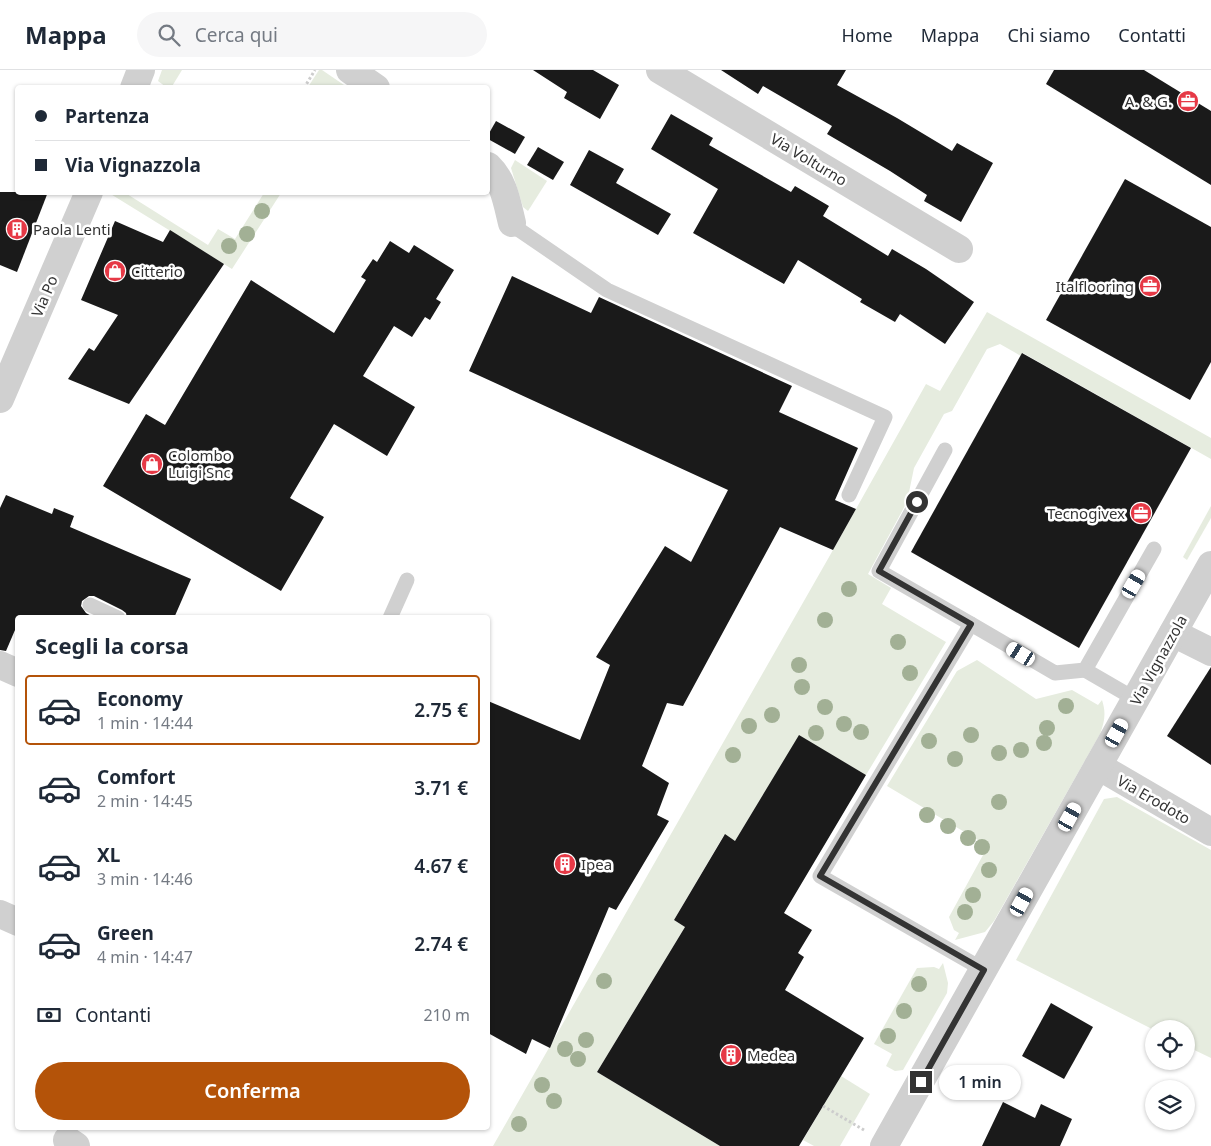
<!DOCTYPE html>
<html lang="it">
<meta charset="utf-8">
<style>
:root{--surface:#fff;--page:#f6f6f7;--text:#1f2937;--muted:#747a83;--line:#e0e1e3;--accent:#b45309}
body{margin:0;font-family:"Noto Sans",sans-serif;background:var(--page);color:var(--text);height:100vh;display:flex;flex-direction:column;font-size:19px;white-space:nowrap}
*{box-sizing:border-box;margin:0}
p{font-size:16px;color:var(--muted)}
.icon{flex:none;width:28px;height:28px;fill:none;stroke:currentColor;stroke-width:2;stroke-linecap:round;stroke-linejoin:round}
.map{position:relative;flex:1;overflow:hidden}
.panel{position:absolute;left:15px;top:545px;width:475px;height:515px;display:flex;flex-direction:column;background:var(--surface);border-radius:5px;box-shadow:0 1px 4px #0004}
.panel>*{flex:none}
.banner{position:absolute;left:15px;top:15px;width:475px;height:110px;border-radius:5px;box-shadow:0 1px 4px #0004;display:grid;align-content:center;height:110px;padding:0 20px;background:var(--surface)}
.tools{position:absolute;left:1145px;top:950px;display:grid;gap:10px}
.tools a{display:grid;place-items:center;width:50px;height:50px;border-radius:50%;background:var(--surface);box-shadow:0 1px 4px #0004;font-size:25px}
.end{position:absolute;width:22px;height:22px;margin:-11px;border:6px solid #333;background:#fff;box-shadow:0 0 0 2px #fff}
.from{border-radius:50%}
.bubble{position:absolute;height:35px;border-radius:18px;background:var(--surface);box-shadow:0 1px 4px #0004;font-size:16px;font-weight:600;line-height:35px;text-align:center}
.car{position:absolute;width:15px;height:30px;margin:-15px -8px;border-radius:6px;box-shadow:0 0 4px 1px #0007;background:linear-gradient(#fff 24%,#345 0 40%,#fff 0 76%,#345 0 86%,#fff 0)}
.banner b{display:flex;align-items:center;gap:18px;height:48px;font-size:19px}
.banner b+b{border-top:1px solid var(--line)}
.banner i{width:12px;height:12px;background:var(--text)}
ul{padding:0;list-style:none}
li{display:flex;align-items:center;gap:15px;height:70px;margin:0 10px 8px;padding:0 10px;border:2px solid transparent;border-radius:5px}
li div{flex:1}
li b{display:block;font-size:19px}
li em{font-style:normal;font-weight:600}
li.active{border-color:var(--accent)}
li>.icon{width:45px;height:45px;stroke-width:1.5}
h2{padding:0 20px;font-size:22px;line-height:60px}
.pay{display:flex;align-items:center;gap:12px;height:55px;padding:0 20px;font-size:19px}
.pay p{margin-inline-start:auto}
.cta{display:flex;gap:10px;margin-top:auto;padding:10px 20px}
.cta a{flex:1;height:58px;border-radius:30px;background:var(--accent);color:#fff;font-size:20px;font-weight:600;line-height:58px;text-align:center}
header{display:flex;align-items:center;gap:30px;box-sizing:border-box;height:70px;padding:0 25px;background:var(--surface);border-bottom:1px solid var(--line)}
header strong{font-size:24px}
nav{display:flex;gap:28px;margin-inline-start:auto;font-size:18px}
.search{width:350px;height:45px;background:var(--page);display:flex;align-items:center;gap:12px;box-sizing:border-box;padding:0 18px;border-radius:28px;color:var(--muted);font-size:19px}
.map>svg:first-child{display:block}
.green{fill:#e6ecdf}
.building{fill:#1a1a1a}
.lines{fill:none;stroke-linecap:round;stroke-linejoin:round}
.path{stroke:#cdcdcd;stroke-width:3;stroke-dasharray:2.5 2.5;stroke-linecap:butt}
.lane{stroke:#d0d0d0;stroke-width:15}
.street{stroke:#d0d0d0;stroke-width:28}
.tree{fill:#a2b095}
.route{stroke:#333;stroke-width:6}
.labels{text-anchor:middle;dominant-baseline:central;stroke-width:5;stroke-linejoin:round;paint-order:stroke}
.poi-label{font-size:15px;fill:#333;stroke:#fff;text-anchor:start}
.street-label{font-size:15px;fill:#333;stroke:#fff}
</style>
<header>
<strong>Mappa</strong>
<div class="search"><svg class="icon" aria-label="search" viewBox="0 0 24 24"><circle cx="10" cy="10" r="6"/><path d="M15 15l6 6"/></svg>Cerca qui</div>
<nav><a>Home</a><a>Mappa</a><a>Chi siamo</a><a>Contatti</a></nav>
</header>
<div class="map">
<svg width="1211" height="1076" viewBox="0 0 1211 1076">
<rect width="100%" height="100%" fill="#fff"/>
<g class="green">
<polygon points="162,0 182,0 171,18 166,17 158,11"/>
<polygon points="319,0 322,0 347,17 308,17"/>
<polygon points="515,90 547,111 528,141 523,137 511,98"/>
<polygon points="109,123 128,123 127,124 208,175 218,159 235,169 264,123 281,123 232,199"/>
<polygon points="987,242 1211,368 1211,389 1023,283 1021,286 1000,274 987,279 952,341 944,344 914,398 907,432 868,504 891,518 882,534 946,572 866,705 799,666 735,771 724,765 674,850 685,857 597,1002 720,1076 493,1076 833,480 926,314 940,321"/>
<polygon points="1211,436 1211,448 1187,490 1183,487"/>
<path d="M977 590 1036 629 1072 620 1098 635 1102 630C1106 642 1105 651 1100 664L994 851 985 862 955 870 959 863 954 860 949 847 988 776 887 716 957 601Z"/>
<polygon points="1117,727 1211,780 1211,988 1186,976 1186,959 1154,960 1016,890 1104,729"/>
<polygon points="943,893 948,913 947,923 903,1000 895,1001 886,996 892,984 874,974 917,898 934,897 939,899"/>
<polygon points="841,1006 870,1024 840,1076 814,1076 803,1070"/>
</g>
<g class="building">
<polygon points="533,0 593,0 619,15 600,49 564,28 567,22"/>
<polygon points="721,0 846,0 837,15 897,48 952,81 957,73 993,93 961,152 924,131 927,125 890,101 827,64 832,56 763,16 758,24"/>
<polygon points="1054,0 1144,0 1211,41 1211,115 1046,14"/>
<polygon points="671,44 713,68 709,75 791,122 795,116 829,136 823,146 888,186 892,179 926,199 974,232 945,274 900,244 895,252 860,232 862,229 798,190 784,214 693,163 718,119 651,79"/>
<polygon points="496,51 525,67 515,84 488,69 488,65"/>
<polygon points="538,77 564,92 553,110 527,95"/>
<polygon points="589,80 624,99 616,113 671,144 658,165 570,115"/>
<polygon points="1125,109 1211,157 1211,292 1190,330 1046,250"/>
<polygon points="0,122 48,122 17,202 0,195"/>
<polygon points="115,151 163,172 170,160 224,194 129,334 68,309 89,278 94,281 118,245 81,230"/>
<polygon points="390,171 409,183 414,175 454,200 436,229 441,232 430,250 425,247 412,267 394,256 363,306 415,337 387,386 334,354 290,428 324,447 281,521 103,416 146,344 165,355 251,210 334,263 366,210 361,207 373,189 377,192"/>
<polygon points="512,206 591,243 599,227 792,316 779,342 858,378 835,430 856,439 833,480 780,457 683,636 667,633 642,696 669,713 657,745 669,751 616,840 609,837 550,978 532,969 526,984 488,963 488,631 580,670 610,595 596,587 665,476 691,492 728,420 469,301"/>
<polygon points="1022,283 1191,378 1079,578 911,482"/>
<polygon points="6,425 52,444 54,438 74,446 70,457 191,509 174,548 127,548 126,543 122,540 94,526 89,526 82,531 81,536 86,543 95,548 18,548 18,553 6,581 0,580 0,438"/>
<polygon points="1211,597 1211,695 1167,666"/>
<polygon points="799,665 866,705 784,843 812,860 798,883 804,887 785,920 864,968 799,1076 720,1076 597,1002 685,857 674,850 725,764 735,771"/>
<polygon points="1051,933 1093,957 1064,1009 1022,986"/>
<polygon points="1003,1032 1035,1048 1041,1034 1072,1049 1060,1076 982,1076"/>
</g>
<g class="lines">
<g class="path">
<polyline points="304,18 315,0"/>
<polyline points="823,1036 864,1060"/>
</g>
<g class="lane">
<polyline points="512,153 515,157 607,220 885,347 849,425"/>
<polyline points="945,380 879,501 971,554 820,806 984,900"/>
<polyline points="90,535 118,548"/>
<polyline points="390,548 407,510"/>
<polyline points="971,554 1055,603 1085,600 1154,479"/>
<polyline points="1085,600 1135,629"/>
</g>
<g class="street">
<polyline points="350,0 376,18"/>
<polyline points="660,0 959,179"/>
<polyline points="134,18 141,0"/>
<path d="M488 96C504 111 507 133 512 153"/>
<polyline points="0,329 89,122"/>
<polyline points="1173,563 1211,582"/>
<polyline points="0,595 18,603"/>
<polyline points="1098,696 1211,762"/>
<polyline points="0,844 18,852"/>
<polyline points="67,1070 76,1076"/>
<polyline points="884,1076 1211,495"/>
</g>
</g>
<g class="tree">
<circle cx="262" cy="141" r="8"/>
<circle cx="247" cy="164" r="8"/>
<circle cx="229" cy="176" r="8"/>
<circle cx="849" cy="519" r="8"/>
<circle cx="825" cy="550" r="8"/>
<circle cx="898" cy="572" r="8"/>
<circle cx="799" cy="595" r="8"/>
<circle cx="910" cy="603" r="8"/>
<circle cx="802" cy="617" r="8"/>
<circle cx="1066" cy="636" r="8"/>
<circle cx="825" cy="637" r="8"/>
<circle cx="772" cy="645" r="8"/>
<circle cx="844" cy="654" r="8"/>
<circle cx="749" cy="656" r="8"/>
<circle cx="1047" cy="658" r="8"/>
<circle cx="861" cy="662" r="8"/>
<circle cx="816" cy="663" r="8"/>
<circle cx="971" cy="665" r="8"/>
<circle cx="929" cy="671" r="8"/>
<circle cx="1044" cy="673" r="8"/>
<circle cx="1021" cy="680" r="8"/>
<circle cx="999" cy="683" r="8"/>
<circle cx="733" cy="685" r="8"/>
<circle cx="955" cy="689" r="8"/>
<circle cx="999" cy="732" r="8"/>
<circle cx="927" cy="745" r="8"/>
<circle cx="948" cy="756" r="8"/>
<circle cx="968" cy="768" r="8"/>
<circle cx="982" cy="777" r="8"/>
<circle cx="989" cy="800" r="8"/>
<circle cx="973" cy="825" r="8"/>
<circle cx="965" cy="842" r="8"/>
<circle cx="604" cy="911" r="8"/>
<circle cx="919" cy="914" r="8"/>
<circle cx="904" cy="941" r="8"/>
<circle cx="888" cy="966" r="8"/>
<circle cx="586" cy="970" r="8"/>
<circle cx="565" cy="979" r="8"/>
<circle cx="578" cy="989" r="8"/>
<circle cx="542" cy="1015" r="8"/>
<circle cx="554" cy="1031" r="8"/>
<circle cx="519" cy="1054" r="8"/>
</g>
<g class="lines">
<polyline class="route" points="917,432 879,501 971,554 820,806 984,900 921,1012"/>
</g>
<defs>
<g id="office-disc" transform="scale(1.125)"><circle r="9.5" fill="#e63946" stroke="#fff"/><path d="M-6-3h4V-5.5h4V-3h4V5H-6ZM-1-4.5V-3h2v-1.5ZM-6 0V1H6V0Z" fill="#fff"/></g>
<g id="building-disc" transform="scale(1.125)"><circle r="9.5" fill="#e63946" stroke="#fff"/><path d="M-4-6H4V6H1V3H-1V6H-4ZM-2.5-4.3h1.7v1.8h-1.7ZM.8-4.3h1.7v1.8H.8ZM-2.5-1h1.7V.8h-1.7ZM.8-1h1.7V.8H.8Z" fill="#fff"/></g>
<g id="shop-disc" transform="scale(1.125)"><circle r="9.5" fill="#e63946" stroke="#fff"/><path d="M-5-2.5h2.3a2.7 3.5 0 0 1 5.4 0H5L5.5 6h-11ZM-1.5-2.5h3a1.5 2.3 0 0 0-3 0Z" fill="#fff"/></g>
</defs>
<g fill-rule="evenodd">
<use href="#office-disc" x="1188" y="31"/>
<use href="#building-disc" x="17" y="159"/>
<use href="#shop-disc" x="115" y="201"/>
<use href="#office-disc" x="1150" y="216"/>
<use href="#shop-disc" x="152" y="394"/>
<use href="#office-disc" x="1141" y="443"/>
<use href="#building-disc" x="565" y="794"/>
<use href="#building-disc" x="731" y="985"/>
</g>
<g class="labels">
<g class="poi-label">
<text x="1172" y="31" text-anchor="end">A. &amp; G.</text>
<text x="33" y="159">Paola Lenti</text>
<text x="131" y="201">Citterio</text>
<text x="1134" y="216" text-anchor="end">Italflooring</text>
<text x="168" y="385">Colombo<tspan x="168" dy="17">Luigi Snc</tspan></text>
<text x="1125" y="443" text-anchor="end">Tecnogivex</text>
<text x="581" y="794">Ipea</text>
<text x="747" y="985">Medea</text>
</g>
<g class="street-label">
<text transform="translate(809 89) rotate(31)">Via Volturno</text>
<text transform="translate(44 226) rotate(-67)">Via Po</text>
<text transform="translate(1158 590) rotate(-61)">Via Vignazzola</text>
<text transform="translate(1154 729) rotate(30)">Via Erodoto</text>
</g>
</g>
</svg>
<div class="tools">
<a><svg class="icon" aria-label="locate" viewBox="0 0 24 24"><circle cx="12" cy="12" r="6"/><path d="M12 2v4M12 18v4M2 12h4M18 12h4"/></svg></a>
<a><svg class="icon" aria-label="layers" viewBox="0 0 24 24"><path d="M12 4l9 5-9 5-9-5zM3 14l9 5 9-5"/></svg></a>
</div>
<i class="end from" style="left:917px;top:432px"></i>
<i class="end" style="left:921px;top:1012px"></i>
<div class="bubble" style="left:939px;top:995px;width:82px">1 min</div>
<i class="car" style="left:1134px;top:514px;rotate:30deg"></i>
<i class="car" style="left:1021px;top:584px;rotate:301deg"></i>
<i class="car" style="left:1117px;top:663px;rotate:29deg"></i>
<i class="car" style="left:1070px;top:747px;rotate:29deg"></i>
<i class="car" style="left:1022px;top:832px;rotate:29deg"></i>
<div class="banner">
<b><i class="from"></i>Partenza</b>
<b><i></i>Via Vignazzola</b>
</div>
<section class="panel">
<h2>Scegli la corsa</h2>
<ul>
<li class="active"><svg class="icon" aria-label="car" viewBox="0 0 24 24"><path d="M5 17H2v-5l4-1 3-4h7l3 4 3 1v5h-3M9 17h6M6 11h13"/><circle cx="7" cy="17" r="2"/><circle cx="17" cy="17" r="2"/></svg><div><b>Economy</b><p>1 min · 14:44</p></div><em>2.75 €</em></li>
<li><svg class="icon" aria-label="car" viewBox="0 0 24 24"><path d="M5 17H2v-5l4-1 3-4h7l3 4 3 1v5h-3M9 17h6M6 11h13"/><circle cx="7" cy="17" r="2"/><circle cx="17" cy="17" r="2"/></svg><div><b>Comfort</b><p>2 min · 14:45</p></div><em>3.71 €</em></li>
<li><svg class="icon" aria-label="car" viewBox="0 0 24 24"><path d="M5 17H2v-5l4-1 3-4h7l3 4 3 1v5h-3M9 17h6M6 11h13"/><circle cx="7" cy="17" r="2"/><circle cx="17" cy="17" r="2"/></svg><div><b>XL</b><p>3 min · 14:46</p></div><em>4.67 €</em></li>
<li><svg class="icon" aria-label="car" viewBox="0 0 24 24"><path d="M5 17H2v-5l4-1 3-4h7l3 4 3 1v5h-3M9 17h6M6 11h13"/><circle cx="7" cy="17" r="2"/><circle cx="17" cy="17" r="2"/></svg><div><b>Green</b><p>4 min · 14:47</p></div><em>2.74 €</em></li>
</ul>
<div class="pay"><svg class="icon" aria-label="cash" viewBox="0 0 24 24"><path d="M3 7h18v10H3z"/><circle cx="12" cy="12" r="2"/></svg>Contanti<p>210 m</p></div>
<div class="cta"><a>Conferma</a></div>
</section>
</div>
